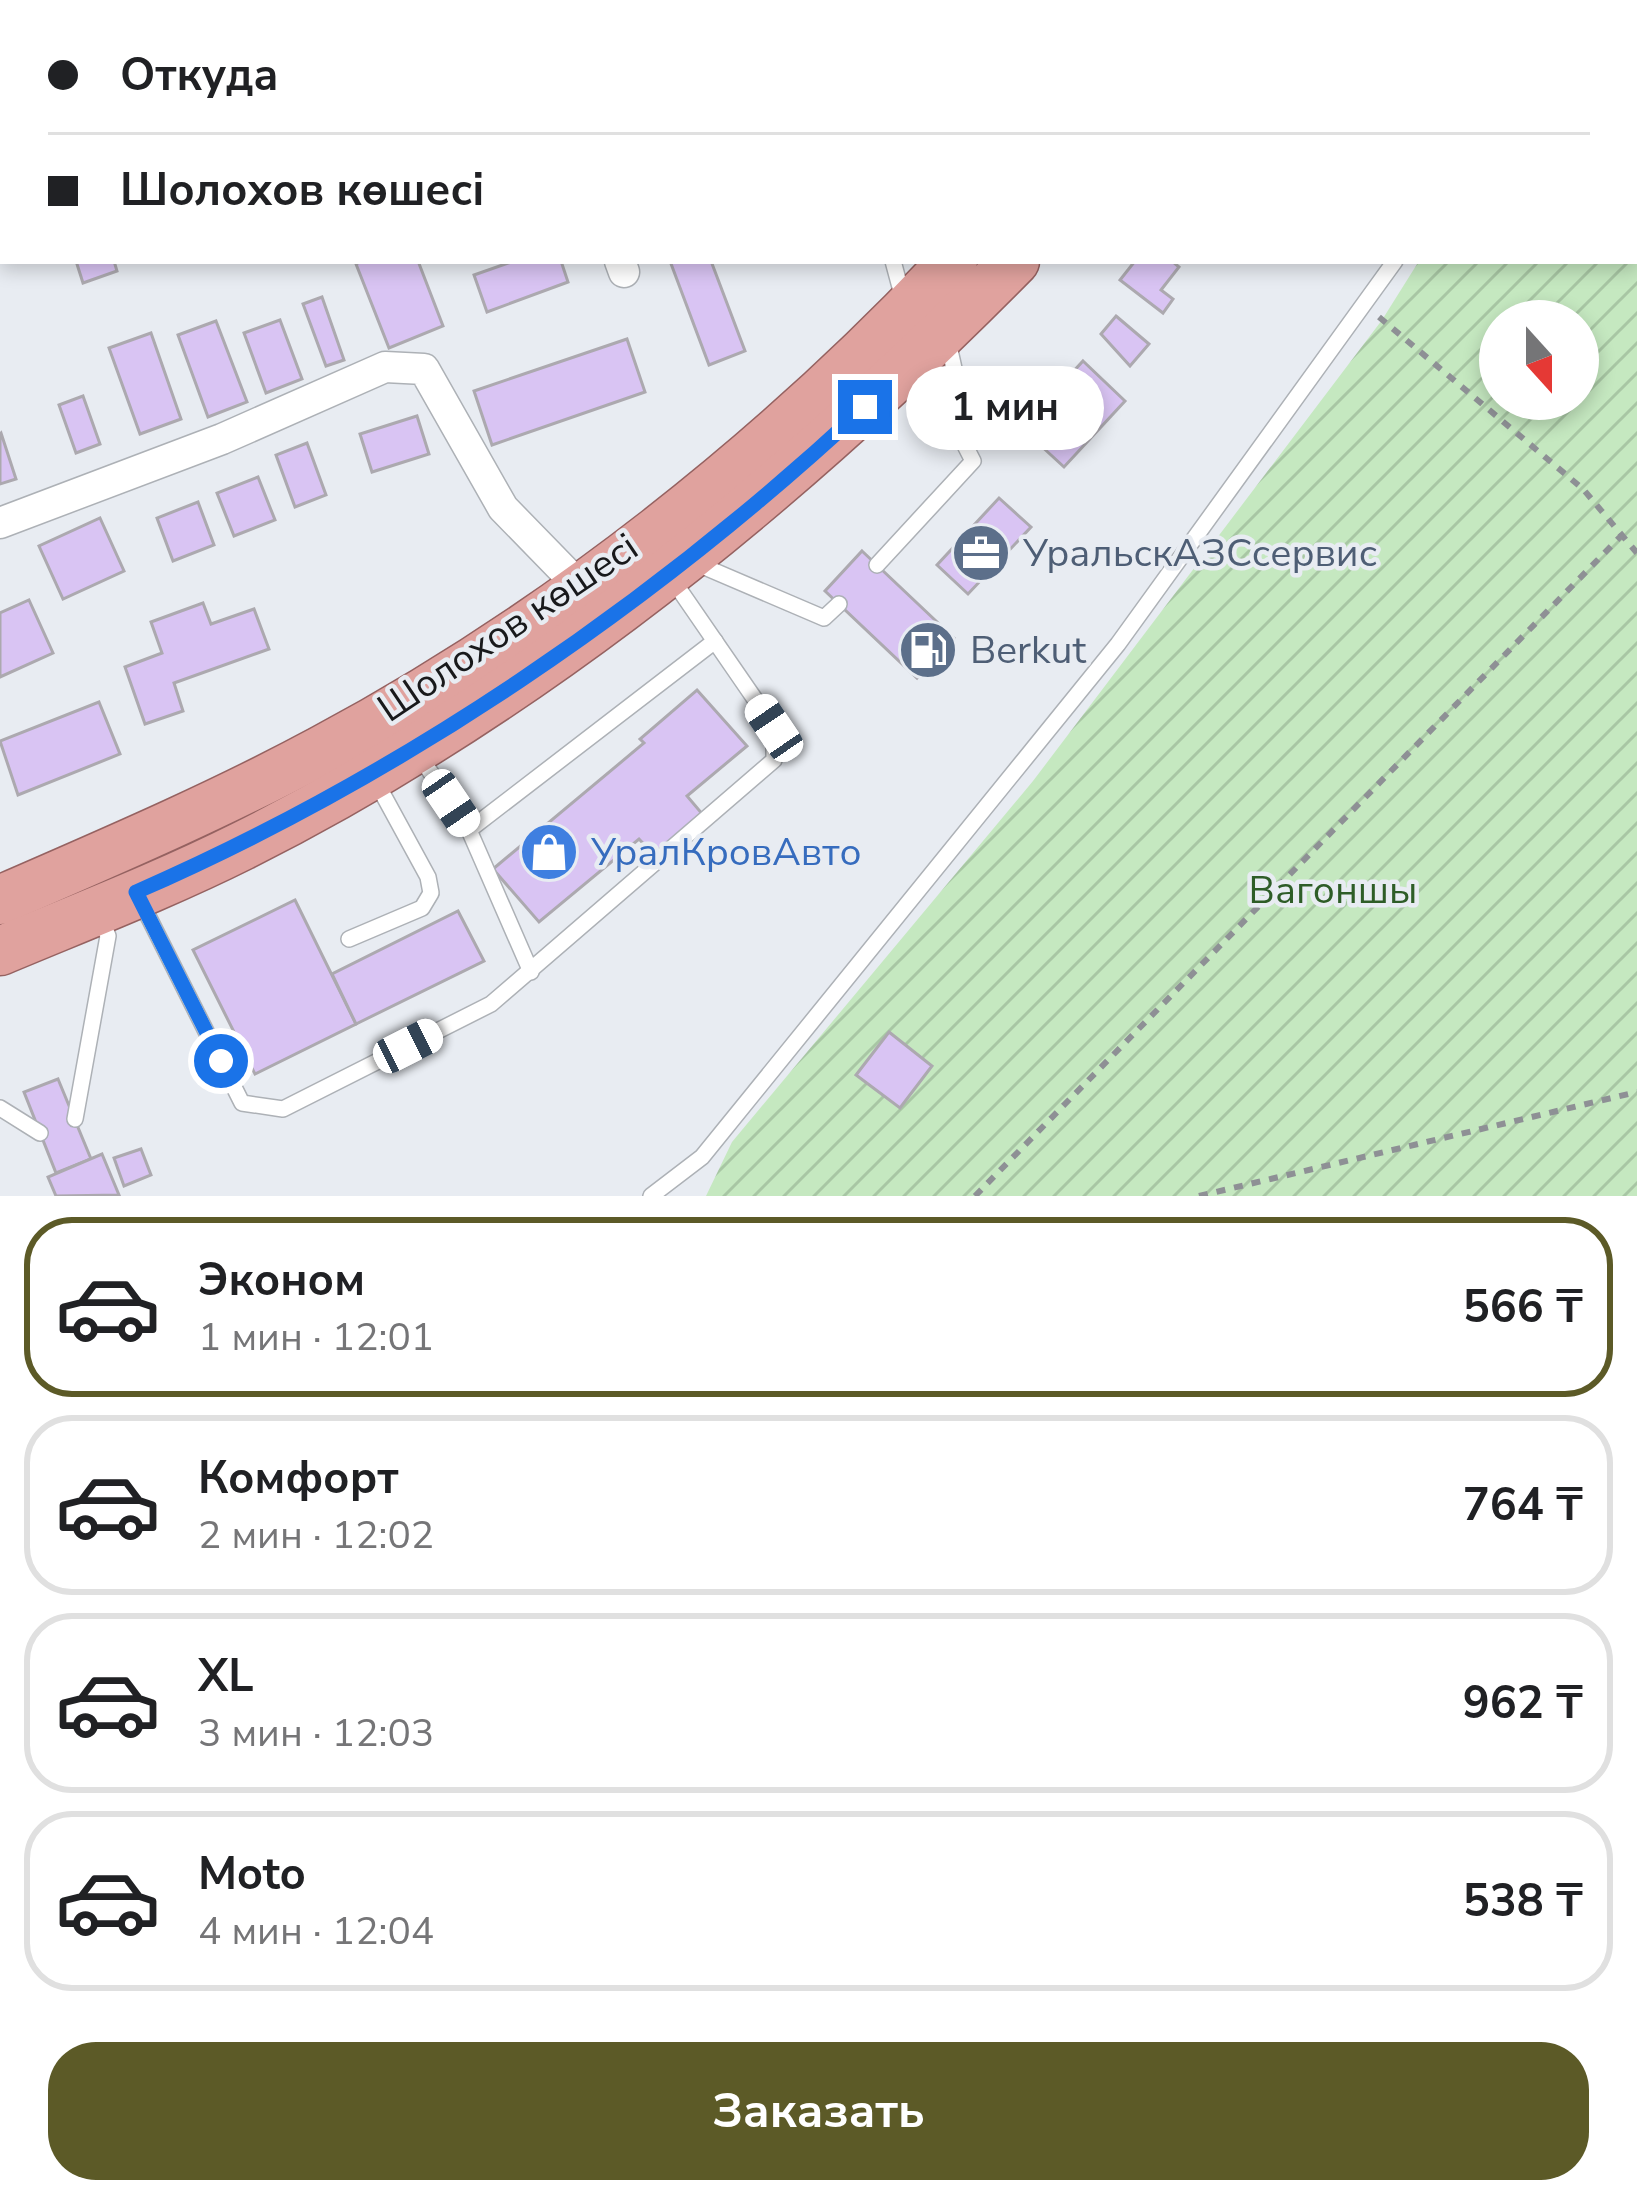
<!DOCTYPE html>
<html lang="ru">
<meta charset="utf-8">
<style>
:root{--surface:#fff;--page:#f6f6f6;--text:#202124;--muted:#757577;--line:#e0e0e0;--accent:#5c5a27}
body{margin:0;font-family:"Nunito Sans",sans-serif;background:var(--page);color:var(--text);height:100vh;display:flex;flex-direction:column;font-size:45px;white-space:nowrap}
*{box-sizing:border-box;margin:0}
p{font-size:39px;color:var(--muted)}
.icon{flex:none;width:66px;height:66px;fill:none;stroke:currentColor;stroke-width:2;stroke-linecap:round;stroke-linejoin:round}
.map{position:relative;height:1196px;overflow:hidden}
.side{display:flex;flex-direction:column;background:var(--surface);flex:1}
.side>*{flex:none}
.banner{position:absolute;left:0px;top:0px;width:1638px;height:264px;box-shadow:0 6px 18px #0003;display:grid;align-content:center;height:264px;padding:0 48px;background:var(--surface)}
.needle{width:78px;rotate:159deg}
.controls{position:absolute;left:1479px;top:300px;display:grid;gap:24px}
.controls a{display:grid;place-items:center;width:120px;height:120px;border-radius:50%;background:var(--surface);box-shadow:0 6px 18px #0003;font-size:60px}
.end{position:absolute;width:54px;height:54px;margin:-27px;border:15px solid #1a73e8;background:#fff;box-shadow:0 0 0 6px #fff}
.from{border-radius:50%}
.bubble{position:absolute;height:84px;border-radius:42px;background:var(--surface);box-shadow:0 6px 18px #0003;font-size:39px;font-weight:700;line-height:84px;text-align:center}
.car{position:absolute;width:36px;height:72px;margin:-36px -18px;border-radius:15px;box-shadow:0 0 9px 3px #0007;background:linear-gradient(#fff 24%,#345 0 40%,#fff 0 76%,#345 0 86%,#fff 0)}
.banner b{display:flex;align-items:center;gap:42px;height:114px;font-size:45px}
.banner b+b{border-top:3px solid var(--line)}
.banner i{width:30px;height:30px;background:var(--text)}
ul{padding:21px 0 0;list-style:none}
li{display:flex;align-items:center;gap:36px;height:180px;margin:0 24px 18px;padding:0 24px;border:6px solid var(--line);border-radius:48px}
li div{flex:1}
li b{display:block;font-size:45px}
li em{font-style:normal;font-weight:700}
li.selected{border-color:var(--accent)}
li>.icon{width:108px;height:108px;stroke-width:1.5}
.cta{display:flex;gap:24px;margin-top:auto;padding:24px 48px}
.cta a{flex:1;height:138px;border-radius:48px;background:var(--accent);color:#fff;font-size:48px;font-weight:700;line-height:138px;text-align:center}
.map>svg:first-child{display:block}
.garden{fill:url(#garden-furrows);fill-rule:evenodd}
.building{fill:#d9c4f3;stroke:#aca9af;stroke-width:3}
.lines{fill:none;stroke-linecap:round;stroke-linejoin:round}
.service-casing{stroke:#adb1b6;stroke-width:18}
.minor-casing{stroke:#adb1b6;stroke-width:33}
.trunk-casing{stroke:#956261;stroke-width:51}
.path{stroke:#8e9095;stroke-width:6;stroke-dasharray:9 9;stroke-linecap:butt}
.service{stroke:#fff;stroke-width:15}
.minor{stroke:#fff;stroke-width:30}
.trunk{stroke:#e0a29e;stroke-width:48}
.route{stroke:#1a73e8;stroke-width:15}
.labels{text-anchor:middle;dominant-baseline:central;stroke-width:9;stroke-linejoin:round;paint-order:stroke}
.service-label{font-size:39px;fill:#4e5e75;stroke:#e8ecf2;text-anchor:start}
.street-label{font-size:39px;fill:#18191b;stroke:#e8ecf2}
.shop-label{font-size:39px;fill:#366cbe;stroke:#e8ecf2;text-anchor:start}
.park-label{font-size:39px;fill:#2e5d27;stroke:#e8ecf2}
</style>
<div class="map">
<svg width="1637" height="1196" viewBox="0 0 1637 1196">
<defs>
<pattern id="garden-furrows" width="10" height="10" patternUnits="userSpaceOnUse" patternTransform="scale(3)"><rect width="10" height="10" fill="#c5e8c0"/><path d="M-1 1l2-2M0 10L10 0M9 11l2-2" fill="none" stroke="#a8c6a4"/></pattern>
</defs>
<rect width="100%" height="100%" fill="#e8ecf2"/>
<path class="garden" d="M1585 0H1637V1196H706L732 1142 1033 781 1382 320 1419 261H1635V3ZM1500 321H1578V399H1500Z"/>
<g class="building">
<polygon points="76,261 114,261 117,271 83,283"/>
<polygon points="362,261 418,261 443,326 389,348 356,264"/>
<polygon points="514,261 561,261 568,282 487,312 474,275"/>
<polygon points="670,261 711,261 745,351 709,365"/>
<polygon points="1135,261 1172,261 1179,267 1161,290 1173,299 1163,313 1120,280"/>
<polygon points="322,297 344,360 326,366 303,304"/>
<polygon points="1116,316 1149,344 1130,366 1101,334"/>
<polygon points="280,320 302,379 266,393 244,333"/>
<polygon points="216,321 247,402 208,417 178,335"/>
<polygon points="151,333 181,419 140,434 109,348"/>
<polygon points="627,339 645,392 492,445 474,391"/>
<polygon points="1083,361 1125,401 1064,467 1026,432 1040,417 1036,412"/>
<polygon points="83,396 100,444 76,453 59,405"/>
<polygon points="417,416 429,454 372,472 360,434"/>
<polygon points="1,433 16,479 0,484 0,434"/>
<polygon points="307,443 326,495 295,507 276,455"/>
<polygon points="258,477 275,520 234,536 217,493"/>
<polygon points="999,498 1031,527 968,594 937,565"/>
<polygon points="198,502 214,545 173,561 157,518"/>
<polygon points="100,518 124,571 63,599 39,546"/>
<polygon points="862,551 954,638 917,678 825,591"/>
<polygon points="29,600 53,653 0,677 0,613"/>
<polygon points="203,603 211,624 254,609 269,649 174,683 183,711 145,724 125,667 162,653 151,622"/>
<polygon points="697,690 747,746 687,796 704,816 656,857 639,839 539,922 493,869 644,743 640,739"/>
<polygon points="99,702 120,754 18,795 0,741"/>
<polygon points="295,900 356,1024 255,1074 193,950"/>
<polygon points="458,911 484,961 356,1024 332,974"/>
<polygon points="889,1032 932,1066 900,1108 856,1075"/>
<polygon points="58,1079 91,1159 56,1173 24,1092"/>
<polygon points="141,1149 151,1175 124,1186 114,1158"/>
<polygon points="102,1154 119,1195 56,1196 48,1177"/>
</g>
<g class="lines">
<g class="service-casing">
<g id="service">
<polyline points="910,0 911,3"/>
<polyline points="1102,3 1103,0"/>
<polyline points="1578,3 1579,0"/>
<polyline points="893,261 904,302"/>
<polyline points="693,562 824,618 839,604"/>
<polyline points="877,565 973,461 950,416 955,373 947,337"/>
<polyline points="419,755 469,830 715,641"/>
<polyline points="469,830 531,972"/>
<polyline points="140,900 242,1103 283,1109 491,1004 774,760 774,727 670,576"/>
<polyline points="349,939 422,908 431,893 428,877 374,778"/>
<polyline points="0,1108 40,1133"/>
<polyline points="75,1119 108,936 100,917"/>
<polyline points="651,1196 702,1157 1118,644 1395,261"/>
</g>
</g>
<g class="minor-casing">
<g id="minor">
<polyline points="545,0 546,3"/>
<polyline points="263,3 272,0"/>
<polyline points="0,92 3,91"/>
<polyline points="620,261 624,272"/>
<polyline points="0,523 222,439 385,367 424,369 503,508 580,587"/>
</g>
</g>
<g class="trunk-casing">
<g id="trunk">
<polyline points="1170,3 1173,0"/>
<polyline points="1226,3 1228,0"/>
<path d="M0 900C108 853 218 806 322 750 554 626 773 453 953 261"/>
<path d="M0 951C81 917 164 885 242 846 531 701 789 490 1015 261"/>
</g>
</g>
<g class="path">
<polyline points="1379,317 1583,489 1637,553"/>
<polyline points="975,1196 1622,535"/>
<polyline points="1199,1196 1637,1092"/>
</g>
<use href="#service" class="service"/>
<use href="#minor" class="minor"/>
<use href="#trunk" class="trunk"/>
</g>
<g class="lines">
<path class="route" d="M221 1061 136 892C402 776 652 605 865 407"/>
</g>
<defs>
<g id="office-disc" transform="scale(3)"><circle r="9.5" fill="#5c6f8a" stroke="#e8ecf2"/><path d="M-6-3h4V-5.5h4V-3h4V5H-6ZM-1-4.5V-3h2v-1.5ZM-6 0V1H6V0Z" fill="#fff"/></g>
<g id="fuel-disc" transform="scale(3)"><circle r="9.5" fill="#5c6f8a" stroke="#e8ecf2"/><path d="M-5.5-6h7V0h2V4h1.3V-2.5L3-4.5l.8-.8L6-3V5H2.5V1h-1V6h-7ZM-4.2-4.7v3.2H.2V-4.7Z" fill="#fff"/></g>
<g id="shop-disc" transform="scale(3)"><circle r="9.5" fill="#3f7fe0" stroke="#e8ecf2"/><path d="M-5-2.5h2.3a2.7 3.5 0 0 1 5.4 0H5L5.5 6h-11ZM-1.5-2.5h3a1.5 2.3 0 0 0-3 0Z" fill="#fff"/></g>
</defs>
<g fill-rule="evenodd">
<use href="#office-disc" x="981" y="553"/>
<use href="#fuel-disc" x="928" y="650"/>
<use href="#shop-disc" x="549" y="852"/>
</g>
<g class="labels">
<g class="service-label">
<text x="1023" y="553">УральскАЗСсервис</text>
<text x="970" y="650">Berkut</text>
</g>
<g class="street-label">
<text transform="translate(508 628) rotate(-34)">Шолохов көшесі</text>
</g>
<g class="shop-label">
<text x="591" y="852">УралКровАвто</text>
</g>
<g class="park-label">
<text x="1333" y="890">Вагоншы</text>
</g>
</g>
</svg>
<div class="controls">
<a><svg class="needle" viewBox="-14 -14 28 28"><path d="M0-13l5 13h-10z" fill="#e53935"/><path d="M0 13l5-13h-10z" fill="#757577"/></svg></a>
</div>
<i class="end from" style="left:221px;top:1061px"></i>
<i class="end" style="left:865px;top:407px"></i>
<div class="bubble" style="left:906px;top:366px;width:198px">1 мин</div>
<i class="car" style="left:774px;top:728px;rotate:326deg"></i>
<i class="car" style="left:451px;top:803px;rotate:146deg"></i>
<i class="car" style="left:408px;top:1046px;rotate:63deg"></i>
<div class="banner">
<b><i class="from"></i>Откуда</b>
<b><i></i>Шолохов көшесі</b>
</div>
</div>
<section class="side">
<ul>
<li class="selected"><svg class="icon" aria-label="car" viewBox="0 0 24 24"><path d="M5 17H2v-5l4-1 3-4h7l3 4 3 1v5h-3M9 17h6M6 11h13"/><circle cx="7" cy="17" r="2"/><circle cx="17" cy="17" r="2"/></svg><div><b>Эконом</b><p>1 мин · 12:01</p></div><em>566 ₸</em></li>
<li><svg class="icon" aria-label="car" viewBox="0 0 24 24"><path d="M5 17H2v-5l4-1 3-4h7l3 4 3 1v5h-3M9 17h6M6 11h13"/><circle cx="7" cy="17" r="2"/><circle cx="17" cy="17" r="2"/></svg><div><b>Комфорт</b><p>2 мин · 12:02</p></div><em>764 ₸</em></li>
<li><svg class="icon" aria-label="car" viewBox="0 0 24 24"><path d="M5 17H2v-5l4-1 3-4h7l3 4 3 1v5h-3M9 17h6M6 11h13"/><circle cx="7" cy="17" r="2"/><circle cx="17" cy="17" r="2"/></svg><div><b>XL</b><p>3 мин · 12:03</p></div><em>962 ₸</em></li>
<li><svg class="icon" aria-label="car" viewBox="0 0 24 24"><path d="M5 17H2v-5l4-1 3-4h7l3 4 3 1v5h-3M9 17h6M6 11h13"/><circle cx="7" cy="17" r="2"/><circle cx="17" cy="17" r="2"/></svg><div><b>Moto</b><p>4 мин · 12:04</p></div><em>538 ₸</em></li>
</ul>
<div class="cta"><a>Заказать</a></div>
</section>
